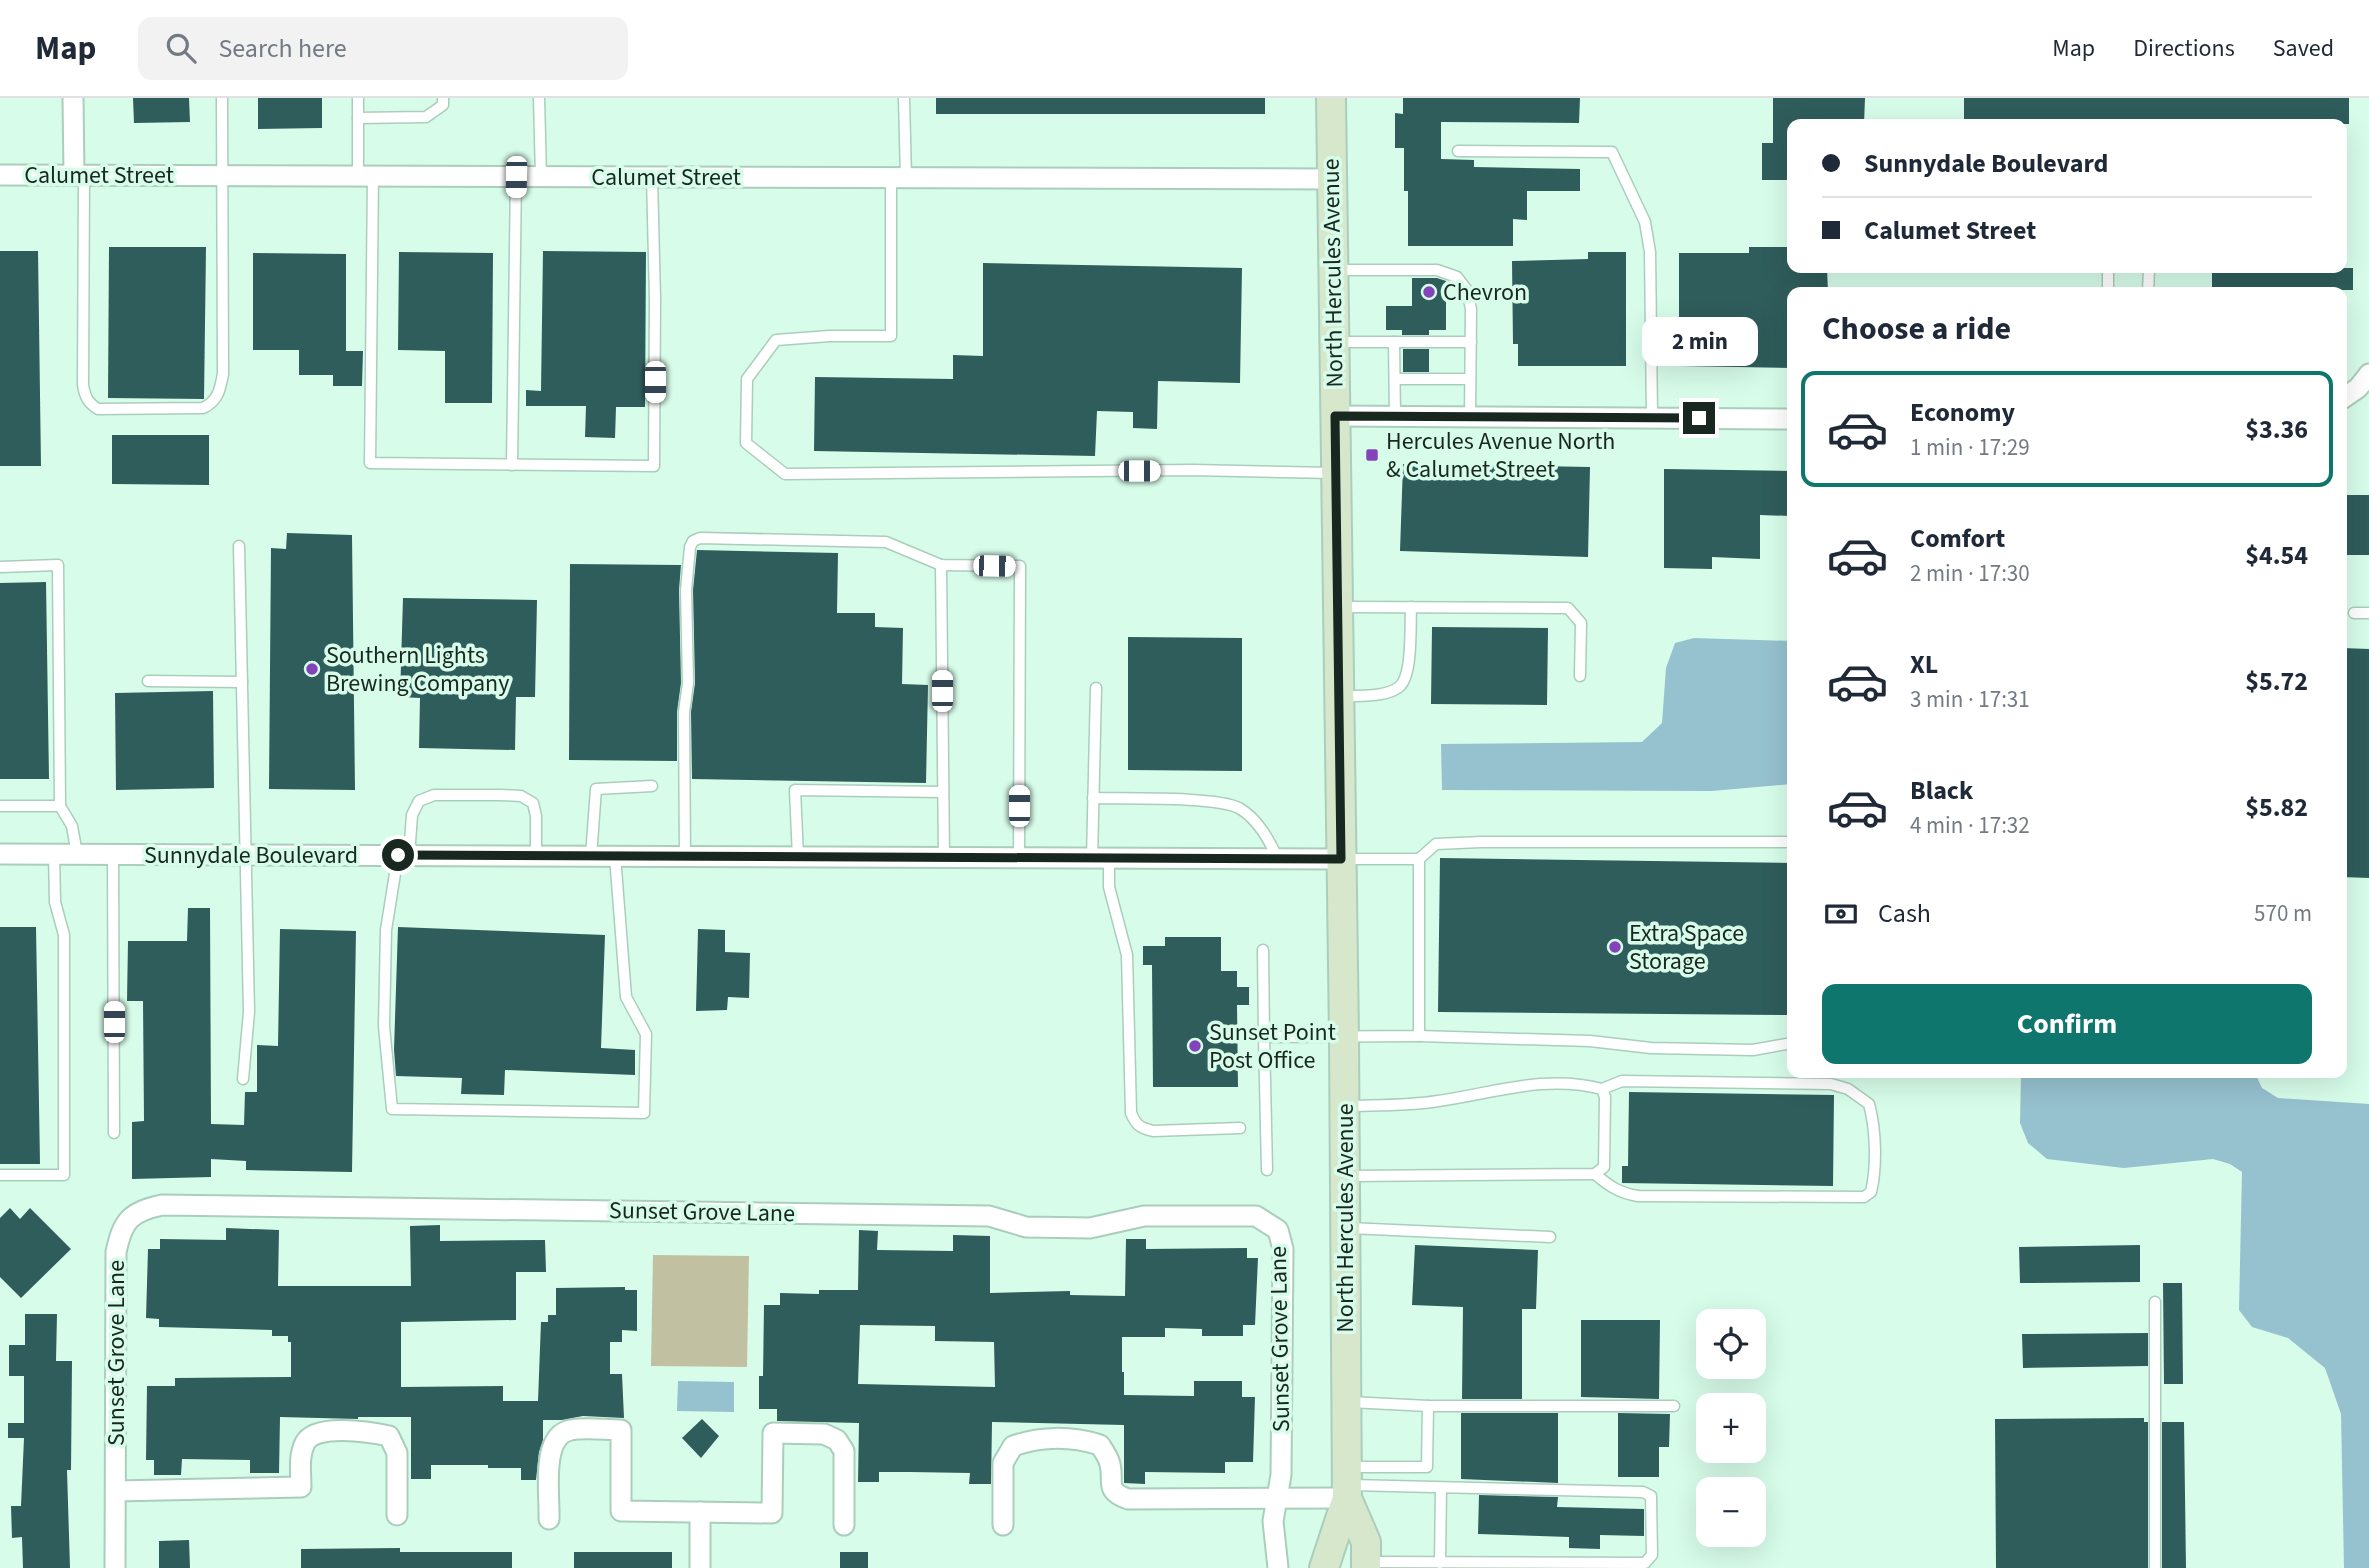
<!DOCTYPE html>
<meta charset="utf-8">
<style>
:root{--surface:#fff;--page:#f2f2f3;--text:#1f2937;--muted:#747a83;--line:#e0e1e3;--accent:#0f766e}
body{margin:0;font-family:"Source Sans 3",sans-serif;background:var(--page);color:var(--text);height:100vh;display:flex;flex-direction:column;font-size:26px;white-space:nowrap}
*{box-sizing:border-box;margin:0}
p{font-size:23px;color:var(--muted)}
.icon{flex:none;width:38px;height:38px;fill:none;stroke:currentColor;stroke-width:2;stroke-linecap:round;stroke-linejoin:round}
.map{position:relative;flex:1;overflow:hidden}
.panel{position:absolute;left:1787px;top:189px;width:560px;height:791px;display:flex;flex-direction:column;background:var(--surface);border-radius:14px;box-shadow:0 7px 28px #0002}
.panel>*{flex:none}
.hud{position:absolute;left:1787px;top:21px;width:560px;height:154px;border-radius:14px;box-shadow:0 7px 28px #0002;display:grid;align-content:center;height:154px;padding:0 35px;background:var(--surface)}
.fabs{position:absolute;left:1696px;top:1211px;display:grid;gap:14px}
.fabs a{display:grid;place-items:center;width:70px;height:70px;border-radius:14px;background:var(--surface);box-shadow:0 7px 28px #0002;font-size:35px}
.end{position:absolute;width:32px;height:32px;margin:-16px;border:9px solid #192721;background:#fff;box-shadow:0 0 0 4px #fff}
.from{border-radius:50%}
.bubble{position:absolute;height:49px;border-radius:14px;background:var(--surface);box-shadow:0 7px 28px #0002;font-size:23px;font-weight:700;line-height:49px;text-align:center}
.car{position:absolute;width:21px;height:42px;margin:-21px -10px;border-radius:9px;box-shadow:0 0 5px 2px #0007;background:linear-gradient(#fff 24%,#345 0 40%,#fff 0 76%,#345 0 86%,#fff 0)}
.hud b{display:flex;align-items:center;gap:24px;height:66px;font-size:26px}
.hud b+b{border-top:2px solid var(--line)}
.hud i{width:18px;height:18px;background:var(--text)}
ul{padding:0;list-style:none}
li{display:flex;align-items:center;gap:21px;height:116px;margin:0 14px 10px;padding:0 21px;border:4px solid transparent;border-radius:14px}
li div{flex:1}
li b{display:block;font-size:26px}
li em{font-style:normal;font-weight:700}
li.selected{border-color:var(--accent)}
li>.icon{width:63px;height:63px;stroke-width:1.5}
h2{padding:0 35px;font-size:32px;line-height:84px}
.pay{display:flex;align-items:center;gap:18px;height:77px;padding:0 35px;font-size:26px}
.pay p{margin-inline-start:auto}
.primary-button{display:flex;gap:14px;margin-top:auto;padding:14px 35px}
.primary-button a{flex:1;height:80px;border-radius:14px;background:var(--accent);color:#fff;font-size:28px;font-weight:700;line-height:80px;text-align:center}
header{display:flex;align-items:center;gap:42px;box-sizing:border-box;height:98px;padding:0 35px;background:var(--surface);border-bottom:2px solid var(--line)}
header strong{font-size:33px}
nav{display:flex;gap:38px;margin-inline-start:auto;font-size:24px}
.search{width:490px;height:63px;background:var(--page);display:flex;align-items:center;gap:18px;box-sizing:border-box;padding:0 24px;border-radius:14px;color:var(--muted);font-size:26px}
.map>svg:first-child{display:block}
.green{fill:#c1c1a2}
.water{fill:#96c1cf}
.building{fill:#2f5d5b;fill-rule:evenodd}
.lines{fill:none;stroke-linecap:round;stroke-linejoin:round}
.lane-casing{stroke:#aacebc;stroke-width:13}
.street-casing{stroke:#aacebc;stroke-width:23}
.secondary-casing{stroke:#aacebc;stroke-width:32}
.lane{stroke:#fff;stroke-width:10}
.street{stroke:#fff;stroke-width:19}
.secondary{stroke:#d6e7cc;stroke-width:28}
.route{stroke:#192721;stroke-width:9}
.poi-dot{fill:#8344b9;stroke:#d7fcea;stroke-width:2.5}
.labels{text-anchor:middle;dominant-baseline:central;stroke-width:7;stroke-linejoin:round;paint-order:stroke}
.street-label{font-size:24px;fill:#192721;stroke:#d7fcea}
.poi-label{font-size:24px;fill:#192721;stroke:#d7fcea;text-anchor:start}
</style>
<header>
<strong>Map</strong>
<div class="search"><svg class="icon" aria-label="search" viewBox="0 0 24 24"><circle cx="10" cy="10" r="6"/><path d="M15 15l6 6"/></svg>Search here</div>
<nav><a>Map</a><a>Directions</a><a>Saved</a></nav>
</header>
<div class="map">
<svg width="2369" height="1470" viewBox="0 0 2369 1470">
<rect width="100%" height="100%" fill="#d7fcea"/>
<polygon class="green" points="653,1157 749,1158 747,1269 651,1268"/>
<g class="water">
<polygon points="1694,540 1792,543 1792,686 1712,693 1442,692 1441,646 1642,644 1662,625 1666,570 1675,545"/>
<polygon points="2021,975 2255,975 2262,990 2278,1000 2369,1006 2369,1470 2344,1470 2341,1316 2325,1270 2288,1240 2252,1229 2239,1212 2242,1074 2230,1066 2213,1061 2124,1070 2047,1061 2028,1045 2020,1025"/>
<polygon points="678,1283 734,1284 734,1314 677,1313"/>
</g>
<g class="building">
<polygon points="133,0 189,0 190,24 134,25"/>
<polygon points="258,0 322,0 322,30 258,31"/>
<rect x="936" y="0" width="329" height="16"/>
<polygon points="1403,0 1580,0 1579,25 1441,24 1441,61 1474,62 1474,69 1580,71 1580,93 1527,93 1527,122 1513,121 1513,148 1408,148 1408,93 1404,93 1404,50 1395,50 1395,15 1403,16"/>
<polygon points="1773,0 1865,0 1864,26 1792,26 1792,82 1762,82 1762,45 1773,45"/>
<polygon points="1964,0 2349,0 2349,26 1978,26 1964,25"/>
<polygon points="109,149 206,149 204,301 108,300"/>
<polygon points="1749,149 1792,149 1792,170 1827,170 1828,194 1792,194 1792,270 1679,268 1679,155 1749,155"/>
<polygon points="0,153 38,153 41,368 0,368"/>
<polygon points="543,153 646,154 645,309 616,309 615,340 585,339 586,308 526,308 526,292 541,293"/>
<polygon points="399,154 493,155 492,305 445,305 445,253 398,252"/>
<polygon points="1588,154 1626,154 1626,268 1518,268 1518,246 1513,246 1512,163 1588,161"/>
<polygon points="253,155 346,156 346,253 363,253 362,288 333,288 333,277 299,277 299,252 253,252"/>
<polygon points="983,165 1242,170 1240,285 1158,283 1157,331 1133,330 1133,314 1097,313 1095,358 814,353 815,279 953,281 953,257 983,258"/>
<polygon points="2212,170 2353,170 2353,192 2324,192 2324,194 2212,194"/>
<polygon points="1412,180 1437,180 1446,183 1446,232 1429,232 1429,237 1402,237 1402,232 1386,232 1386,208 1412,208"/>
<rect x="1403" y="251" width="26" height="23"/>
<polygon points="112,337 209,337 209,387 112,386"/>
<polygon points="1403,366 1488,369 1488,367 1590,369 1588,459 1400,453"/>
<polygon points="1664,371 1792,373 1792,418 1760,417 1760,461 1712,459 1712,471 1664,470"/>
<rect x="2342" y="397" width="27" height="60"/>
<polygon points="287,435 352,437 355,692 269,691 271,450 286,451"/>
<polygon points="697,452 838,455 837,515 875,515 875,529 903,530 902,586 928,587 926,685 692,681 691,614 695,585 693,492"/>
<polygon points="570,466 681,467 679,492 681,585 677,614 677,663 569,662"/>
<polygon points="46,484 49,681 0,681 0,485"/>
<polygon points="403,500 537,502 535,599 516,599 515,652 419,650 420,600 400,599"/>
<polygon points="1432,529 1548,530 1547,607 1431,606"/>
<polygon points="1128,539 1242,540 1242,673 1128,672"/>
<polygon points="2342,550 2369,551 2369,780 2342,779"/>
<polygon points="213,593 214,690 116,692 115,595"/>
<polygon points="1440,760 1792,765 1792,917 1438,914"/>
<polygon points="188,810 210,810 211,1026 244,1027 245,994 257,994 257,947 278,948 280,831 356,833 352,1074 246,1072 246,1063 211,1061 211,1079 132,1081 132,1024 144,1023 143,903 127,903 128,843 187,843"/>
<polygon points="0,829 36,829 40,1066 0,1066"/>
<polygon points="398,829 605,837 601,950 635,952 635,977 505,972 504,997 461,996 462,980 396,978 394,952"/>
<polygon points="698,831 725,832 725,854 750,855 749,900 728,899 727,912 696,913"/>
<polygon points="1165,839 1221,839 1221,873 1237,873 1237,889 1249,889 1249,907 1237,907 1238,989 1153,989 1152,867 1143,867 1143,848 1165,848"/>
<polygon points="1629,994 1834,997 1833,1088 1622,1085 1622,1068 1628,1068"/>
<polygon points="10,1110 20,1121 30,1110 71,1151 21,1200 0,1179 0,1120"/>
<polygon points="440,1127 440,1143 545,1142 546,1174 516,1174 516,1222 401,1224 401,1289 503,1288 503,1303 538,1303 541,1224 548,1224 548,1217 556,1217 556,1190 625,1189 625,1192 637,1192 637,1233 622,1232 622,1244 610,1244 610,1276 622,1276 624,1320 583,1318 562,1322 543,1322 543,1342 539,1354 536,1382 521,1382 521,1370 488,1370 488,1367 431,1367 431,1381 411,1381 411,1319 358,1319 358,1321 280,1319 279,1375 250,1375 250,1362 182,1361 181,1377 154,1377 154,1362 146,1362 147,1288 175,1288 175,1280 291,1279 291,1244 288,1244 288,1238 272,1238 272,1232 159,1229 159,1221 146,1220 148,1151 160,1151 160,1141 226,1142 226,1130 279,1132 278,1188 411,1188 410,1128"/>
<path d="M859 1132 878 1133 877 1152 953 1153V1137L990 1138V1195L1070 1193V1197L1125 1198 1126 1141H1146V1151L1247 1150V1160H1258L1255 1227H1243V1238H1202V1231L1165 1230V1239H1122V1274H1124V1297L1194 1298V1283H1242V1299H1255L1253 1364H1225V1375L1145 1374V1386L1124 1385V1327L992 1324 991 1386H969L970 1375 910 1374H879V1384H858L859 1325 777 1323V1311H759V1278H763L764 1207H780V1195L819 1196V1192H858ZM860 1227 935 1228V1243L994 1244 995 1289 858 1286Z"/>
<polygon points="1415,1147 1538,1152 1536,1211 1522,1211 1522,1301 1462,1301 1463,1209 1412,1207"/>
<polygon points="2140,1147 2140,1184 2020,1185 2019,1149"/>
<polygon points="2163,1185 2182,1185 2183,1286 2164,1286"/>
<polygon points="25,1216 57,1216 56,1263 72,1263 71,1372 67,1372 70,1470 23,1470 22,1439 12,1440 11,1408 21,1408 24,1340 8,1340 8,1325 24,1325 24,1278 9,1278 9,1247 25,1247"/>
<polygon points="1581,1222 1660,1222 1659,1301 1581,1299"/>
<polygon points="2148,1235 2148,1268 2023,1270 2022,1236"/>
<polygon points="1461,1315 1558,1315 1558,1385 1461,1381"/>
<polygon points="1618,1315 1670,1316 1669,1349 1659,1349 1659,1379 1618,1379"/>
<polygon points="2144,1320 2144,1324 2148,1324 2148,1470 1996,1470 1995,1321"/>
<polygon points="702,1321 719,1338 701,1360 682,1340"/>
<polygon points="2162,1324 2184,1324 2186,1470 2162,1470"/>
<polygon points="1479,1397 1558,1399 1557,1409 1644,1411 1644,1438 1600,1437 1600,1451 1569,1450 1569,1439 1478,1436"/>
<polygon points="189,1442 190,1470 159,1470 159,1443"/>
<polygon points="400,1450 400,1454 512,1454 512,1470 301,1470 301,1451"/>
<rect x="574" y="1454" width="98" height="16"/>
<rect x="840" y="1454" width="28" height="16"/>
</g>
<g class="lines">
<g class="lane-casing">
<g id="lane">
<polyline points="358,0 358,78"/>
<polyline points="539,0 541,79"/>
<polyline points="904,0 906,80"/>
<polyline points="358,20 426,19 443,7 443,0"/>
<polyline points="1458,53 1612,54 1645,124 1650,154 1652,319"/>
<path d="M84 77 83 287C85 299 88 305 98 311L203 310C218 303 220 292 223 276L222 0"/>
<polyline points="373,78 370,365 654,368 655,201 652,79"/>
<polyline points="891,80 891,238 830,238 776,242 747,281 746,345 785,376 1192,372 1333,375"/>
<polyline points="1337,172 1437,172 1457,179 1467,192 1471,211 1470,319"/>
<polyline points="2108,194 2108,170"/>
<polyline points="2148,194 2149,170"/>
<polyline points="1338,244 1471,244"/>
<polyline points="1394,244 1395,319"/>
<polyline points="1395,281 1470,281"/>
<polyline points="512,367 516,79"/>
<polyline points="239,448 249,914 243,981"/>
<polyline points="941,467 944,760"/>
<polyline points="0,469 58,467 60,708"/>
<polyline points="1342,509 1568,510 1581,525 1580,578"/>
<polyline points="2354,515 2369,515"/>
<polyline points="148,583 242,584"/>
<path d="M1340 599C1357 597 1385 600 1399 589 1413 578 1410 528 1411 509"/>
<path d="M1093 700C1124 701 1216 698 1239 710 1258 721 1269 742 1278 761"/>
<polyline points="0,708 60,708 72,728 77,756"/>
<polyline points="113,756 114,1035"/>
<polyline points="398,757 386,832 384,928 392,1011 644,1015 646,936 626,899 615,758"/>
<polyline points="409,758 412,717 419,703 434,697 501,697 521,698 533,705 536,718 536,758"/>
<polyline points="591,758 596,691 652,688"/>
<polyline points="685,759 684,614 688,585 686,492 690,449 693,443 700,440 886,444 941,467 1020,468 1019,760"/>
<polyline points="798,759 795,692 943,694"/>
<polyline points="1092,761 1096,590"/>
<path d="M1109 761V789L1127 857 1131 1015C1136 1027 1140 1030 1153 1033L1240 1030"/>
<polyline points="1419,761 1436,746 1481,744 1792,744"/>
<polyline points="1263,852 1264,939"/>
<polyline points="1419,938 1590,943 1651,950 1753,952 1792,945"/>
<path d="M1348 1008C1378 1007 1408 1008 1438 1003 1494 995 1545 976 1602 991L1605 999 1604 1069 1595 1076 1349 1078"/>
<polyline points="1267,1072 1264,939 1419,938 1419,761 1345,761"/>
<path d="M1595 1076C1609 1088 1619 1095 1638 1098L1864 1099 1871 1094C1877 1068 1876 1032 1869 1006L1848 991 1831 986 1622 983 1602 991"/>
<polyline points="0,1077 64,1077 64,837 55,804 54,755"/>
<polyline points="1349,1130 1550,1139"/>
<polyline points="1428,1308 1674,1308"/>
<polyline points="1349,1369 1427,1369 1428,1308 1350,1304"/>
<polyline points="1351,1387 1643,1394 1651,1398 1652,1457 1645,1465 1367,1464"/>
<polyline points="1440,1465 1441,1390"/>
<polyline points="2155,1470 2155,1204"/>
</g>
</g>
<g class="street-casing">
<g id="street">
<polyline points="73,0 74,77"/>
<polyline points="0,77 1332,81"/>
<polyline points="2342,301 2358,290 2369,276"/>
<polyline points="1335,318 1792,321"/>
<polyline points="0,756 1341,761"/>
<path d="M116 1393 301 1389C301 1375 298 1359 305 1345 315 1325 370 1334 389 1338L397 1355V1417"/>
<polyline points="700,1414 700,1470"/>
<path d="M549 1421C550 1397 540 1337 571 1332 587 1329 605 1332 621 1332V1413L772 1415 773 1335 824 1336 837 1342 844 1353V1427"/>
<path d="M1003 1427V1365L1013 1348C1041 1338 1072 1338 1100 1347 1103 1352 1107 1357 1109 1363 1116 1382 1102 1392 1128 1401L1347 1400"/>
<path d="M115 1470 116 1154C123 1122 130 1114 162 1107L989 1118 1026 1129 1090 1130 1144 1118H1256L1278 1132 1283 1151 1281 1377 1273 1423 1278 1470"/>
</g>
</g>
<g class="secondary-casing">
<g id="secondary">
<polyline points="1347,1400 1366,1444 1366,1470"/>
<polyline points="1324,1470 1347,1400 1344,939 1331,0"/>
</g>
</g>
<use href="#lane" class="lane"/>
<use href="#street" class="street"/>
<use href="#secondary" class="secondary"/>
</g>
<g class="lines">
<polyline class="route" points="398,757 1341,761 1335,318 1699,320"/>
</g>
<g class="poi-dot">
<circle cx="1429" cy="194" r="7"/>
<rect x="1365" y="350" width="14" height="14" rx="3.5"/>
<circle cx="312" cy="571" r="7"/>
<circle cx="1615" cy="849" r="7"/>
<circle cx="1195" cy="948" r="7"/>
</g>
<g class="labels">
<g class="street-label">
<text x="99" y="77">Calumet Street</text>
<text x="666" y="79">Calumet Street</text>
<text transform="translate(1333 175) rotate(-91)">North Hercules Avenue</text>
<text x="251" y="757">Sunnydale Boulevard</text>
<text transform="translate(702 1114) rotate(1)">Sunset Grove Lane</text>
<text transform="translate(1345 1120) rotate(-90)">North Hercules Avenue</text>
<text transform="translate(1280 1241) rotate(-91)">Sunset Grove Lane</text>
<text transform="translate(116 1255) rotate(-90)">Sunset Grove Lane</text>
</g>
<g class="poi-label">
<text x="1443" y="194">Chevron</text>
<text x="1386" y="343">Hercules Avenue North<tspan x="1386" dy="28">&amp; Calumet Street</tspan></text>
<text x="326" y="557">Southern Lights<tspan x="326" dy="28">Brewing Company</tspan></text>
<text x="1629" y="835">Extra Space<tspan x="1629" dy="28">Storage</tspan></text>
<text x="1209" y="934">Sunset Point<tspan x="1209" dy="28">Post Office</tspan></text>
</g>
</g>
</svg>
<div class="fabs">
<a><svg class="icon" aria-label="locate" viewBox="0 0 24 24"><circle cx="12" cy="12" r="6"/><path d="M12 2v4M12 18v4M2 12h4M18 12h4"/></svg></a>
<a>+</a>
<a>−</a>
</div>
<i class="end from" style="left:398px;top:757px"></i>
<i class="end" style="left:1699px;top:320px"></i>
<div class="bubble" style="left:1642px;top:219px;width:116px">2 min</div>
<i class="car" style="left:516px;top:79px;rotate:181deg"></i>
<i class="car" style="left:655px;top:284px;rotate:180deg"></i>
<i class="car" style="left:1139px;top:373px;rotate:90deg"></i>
<i class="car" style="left:994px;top:468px;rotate:91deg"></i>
<i class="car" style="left:942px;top:593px;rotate:0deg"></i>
<i class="car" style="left:1019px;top:708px;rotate:0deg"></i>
<i class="car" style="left:114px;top:924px;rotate:0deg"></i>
<div class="hud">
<b><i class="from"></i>Sunnydale Boulevard</b>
<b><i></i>Calumet Street</b>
</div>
<section class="panel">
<h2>Choose a ride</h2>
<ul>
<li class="selected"><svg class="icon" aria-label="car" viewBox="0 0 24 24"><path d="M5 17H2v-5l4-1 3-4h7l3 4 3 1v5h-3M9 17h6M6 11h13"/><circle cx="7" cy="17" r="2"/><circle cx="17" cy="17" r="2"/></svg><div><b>Economy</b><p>1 min · 17:29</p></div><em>$3.36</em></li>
<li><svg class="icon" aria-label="car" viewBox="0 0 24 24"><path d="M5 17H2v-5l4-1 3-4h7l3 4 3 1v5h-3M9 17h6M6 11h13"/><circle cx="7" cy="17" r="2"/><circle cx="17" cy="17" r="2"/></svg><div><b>Comfort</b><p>2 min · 17:30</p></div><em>$4.54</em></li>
<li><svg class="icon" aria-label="car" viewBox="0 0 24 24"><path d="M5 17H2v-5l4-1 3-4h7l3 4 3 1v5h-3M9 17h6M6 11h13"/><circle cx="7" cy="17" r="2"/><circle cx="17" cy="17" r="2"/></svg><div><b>XL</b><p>3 min · 17:31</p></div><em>$5.72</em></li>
<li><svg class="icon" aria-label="car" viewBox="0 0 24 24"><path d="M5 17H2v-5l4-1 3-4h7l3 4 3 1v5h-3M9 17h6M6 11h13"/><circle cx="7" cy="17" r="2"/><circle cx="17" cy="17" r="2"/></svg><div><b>Black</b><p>4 min · 17:32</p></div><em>$5.82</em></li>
</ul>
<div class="pay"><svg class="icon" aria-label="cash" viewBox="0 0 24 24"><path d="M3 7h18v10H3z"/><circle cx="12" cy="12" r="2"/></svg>Cash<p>570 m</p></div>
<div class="primary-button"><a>Confirm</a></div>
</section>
</div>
